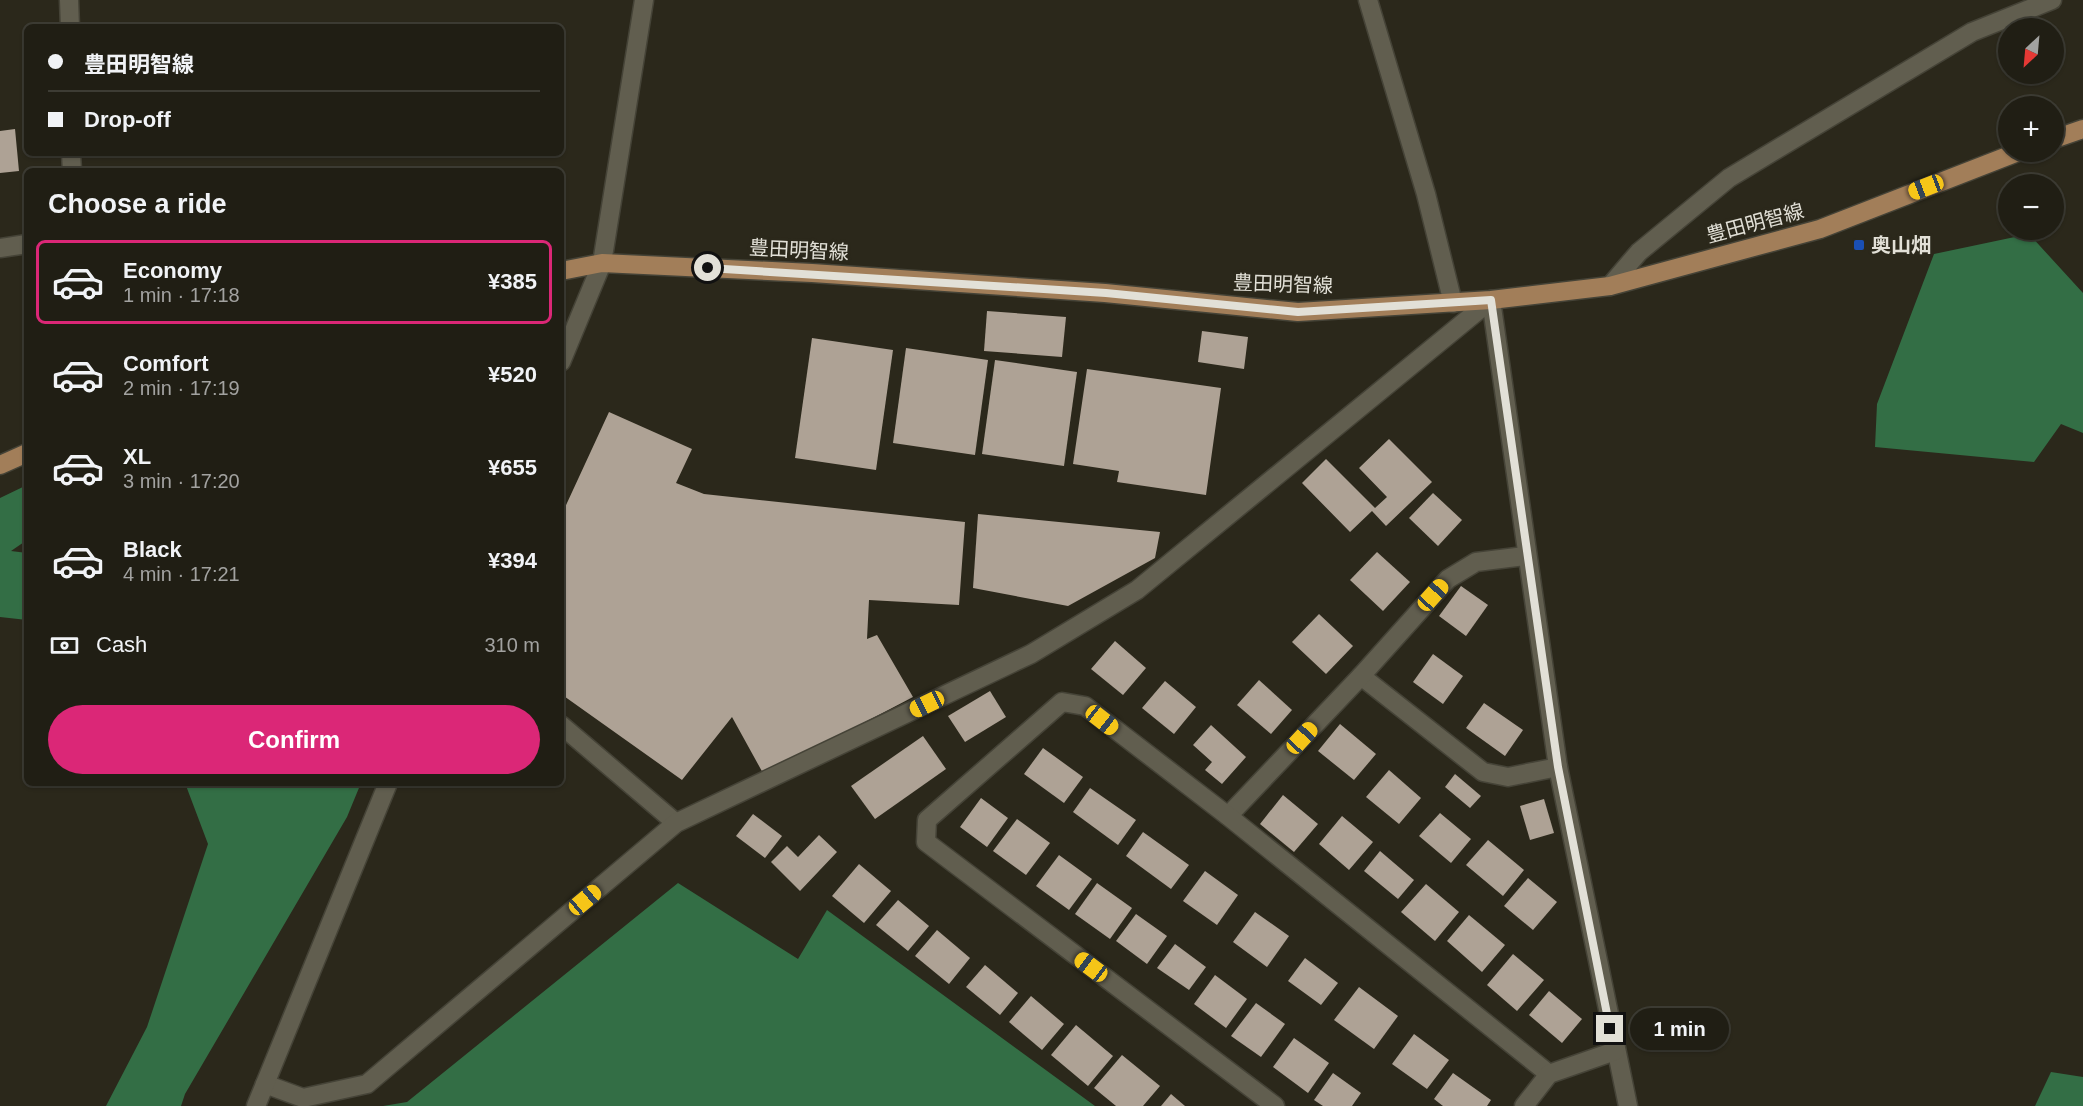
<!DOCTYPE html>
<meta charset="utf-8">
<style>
:root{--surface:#201e14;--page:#28271d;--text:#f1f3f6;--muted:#a2a2a0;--line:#3d3c34;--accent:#db2777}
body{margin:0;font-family:Arial,"Noto Sans JP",sans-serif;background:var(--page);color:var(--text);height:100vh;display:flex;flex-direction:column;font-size:22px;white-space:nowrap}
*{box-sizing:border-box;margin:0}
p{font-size:20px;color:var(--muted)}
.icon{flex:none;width:33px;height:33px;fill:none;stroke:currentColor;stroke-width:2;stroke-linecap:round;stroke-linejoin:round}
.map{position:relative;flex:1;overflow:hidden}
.side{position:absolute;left:24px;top:168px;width:540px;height:618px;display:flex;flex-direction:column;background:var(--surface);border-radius:9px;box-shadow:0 2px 4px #0004,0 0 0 2px var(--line)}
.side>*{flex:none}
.top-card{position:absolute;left:24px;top:24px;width:540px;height:132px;border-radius:9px;box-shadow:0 2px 4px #0004,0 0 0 2px var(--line);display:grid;align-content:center;height:132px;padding:0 24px;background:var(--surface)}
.needle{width:39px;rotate:206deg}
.fabs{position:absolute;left:1998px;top:18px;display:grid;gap:12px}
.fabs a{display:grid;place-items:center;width:66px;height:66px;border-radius:50%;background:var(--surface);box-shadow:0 2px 4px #0004,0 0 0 2px var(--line);font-size:30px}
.end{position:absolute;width:27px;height:27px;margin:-14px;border:8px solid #e2e0d7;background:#111;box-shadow:0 0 0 3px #111}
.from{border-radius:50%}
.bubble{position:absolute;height:42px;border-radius:21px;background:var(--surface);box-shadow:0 2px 4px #0004,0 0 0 2px var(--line);font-size:20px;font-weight:700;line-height:42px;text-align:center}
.car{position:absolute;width:18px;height:36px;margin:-18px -9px;border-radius:8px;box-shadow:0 0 4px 2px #0007;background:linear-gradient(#f5c518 24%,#345 0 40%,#f5c518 0 76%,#345 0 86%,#f5c518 0)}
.top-card b{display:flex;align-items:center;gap:21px;height:57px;font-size:22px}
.top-card b+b{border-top:2px solid var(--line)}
.top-card i{width:15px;height:15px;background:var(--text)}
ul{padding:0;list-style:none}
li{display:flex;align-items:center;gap:18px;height:84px;margin:0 12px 9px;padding:0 12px;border:3px solid transparent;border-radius:9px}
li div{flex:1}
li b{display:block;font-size:22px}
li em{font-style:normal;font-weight:700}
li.selected{border-color:var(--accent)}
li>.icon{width:54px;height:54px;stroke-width:1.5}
h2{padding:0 24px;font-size:27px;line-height:72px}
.pay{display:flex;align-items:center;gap:15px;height:66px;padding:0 24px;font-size:22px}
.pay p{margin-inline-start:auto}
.button{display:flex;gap:12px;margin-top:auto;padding:12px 24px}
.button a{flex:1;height:69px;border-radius:36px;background:var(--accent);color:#fff;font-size:24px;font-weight:700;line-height:69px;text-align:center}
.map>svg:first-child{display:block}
.forest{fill:#336e45}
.building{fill:#aea295}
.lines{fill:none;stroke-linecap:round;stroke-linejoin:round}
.minor-casing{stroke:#454337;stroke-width:21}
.major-casing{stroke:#454337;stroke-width:21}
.minor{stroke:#615e4f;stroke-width:18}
.major{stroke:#a27e59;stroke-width:18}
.route{stroke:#e2e0d7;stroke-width:8}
.transit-dot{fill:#1a4fb4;stroke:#2b281b;stroke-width:2}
.labels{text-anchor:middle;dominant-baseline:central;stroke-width:6;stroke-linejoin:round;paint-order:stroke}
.street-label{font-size:20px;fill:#e2e0d7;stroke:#2b281b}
.poi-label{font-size:20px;font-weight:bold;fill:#e2e0d7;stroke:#2b281b;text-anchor:start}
</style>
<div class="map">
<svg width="2083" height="1106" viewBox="0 0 2083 1106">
<rect width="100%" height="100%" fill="#2b281b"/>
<g class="forest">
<polygon points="2029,234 2083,293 2083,433 2061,424 2034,462 1875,447 1877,404 1934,254"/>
<polygon points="27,485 27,540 11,551 27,553 27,620 0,617 0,498"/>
<polygon points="185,783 361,783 347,817 185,1094 181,1106 106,1106 147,1027 208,844"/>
<polygon points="678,883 798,959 827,910 1095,1106 383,1106 407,1102"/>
<polygon points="2051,1072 2083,1077 2083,1106 2035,1106"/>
</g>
<g class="building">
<polygon points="15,129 19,171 0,173 0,131"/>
<polygon points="987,311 1066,317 1062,357 984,351"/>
<polygon points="1202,331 1248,337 1244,369 1198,362"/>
<polygon points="812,338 893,350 876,470 795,458"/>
<polygon points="906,348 988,360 975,455 893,443"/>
<polygon points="995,360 1077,372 1064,466 982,454"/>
<polygon points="1087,369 1221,388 1206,495 1117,482 1119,471 1073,464"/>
<polygon points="609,412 692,449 676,483 704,494 965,522 959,605 869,600 867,639 877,635 913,697 764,775 732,717 682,780 561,694 561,516"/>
<polygon points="1389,439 1432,482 1386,526 1372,511 1350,532 1302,483 1326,459 1375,508 1387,497 1359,468"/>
<polygon points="1433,493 1462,520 1438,546 1409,518"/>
<polygon points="978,514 1160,532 1155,558 1068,606 973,588"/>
<polygon points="1377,552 1410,582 1383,611 1350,580"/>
<polygon points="1461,586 1488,605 1466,636 1439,616"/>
<polygon points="1319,614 1353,646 1326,674 1292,642"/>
<polygon points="1115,641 1146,668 1123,695 1091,669"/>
<polygon points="1433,654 1463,676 1443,704 1413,682"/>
<polygon points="1259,680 1292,710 1271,734 1237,705"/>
<polygon points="1165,681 1196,707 1174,734 1142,708"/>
<polygon points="990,691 1006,717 965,742 948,716"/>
<polygon points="1484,703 1523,730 1505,756 1466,728"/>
<polygon points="1340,724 1376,754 1354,780 1318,751"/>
<polygon points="1211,725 1246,757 1222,784 1205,770 1212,762 1193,745"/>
<polygon points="923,736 946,769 875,819 851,786"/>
<polygon points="1043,748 1083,777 1064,803 1024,774"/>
<polygon points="1389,770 1421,798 1399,824 1366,797"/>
<polygon points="1455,774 1481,796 1470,808 1445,787"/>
<polygon points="1090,788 1136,820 1118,845 1073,812"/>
<polygon points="1283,795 1318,824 1294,852 1260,824"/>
<polygon points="981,798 1008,818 987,847 960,827"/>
<polygon points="1544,799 1554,833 1530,840 1520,806"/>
<polygon points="1440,813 1471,839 1451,863 1419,836"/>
<polygon points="753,814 782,836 765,858 736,836"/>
<polygon points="1342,816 1373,842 1349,870 1319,844"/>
<polygon points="1017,819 1050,843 1026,875 993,851"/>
<polygon points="1143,832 1189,865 1171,889 1126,856"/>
<polygon points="819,835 837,852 800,891 771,862 787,846 798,857"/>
<polygon points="1488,840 1524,870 1503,896 1466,865"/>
<polygon points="1380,851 1414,880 1398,899 1364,871"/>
<polygon points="1059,855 1092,879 1069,910 1036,886"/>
<polygon points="859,864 891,891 864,923 832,896"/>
<polygon points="1205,871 1238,895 1217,925 1183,901"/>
<polygon points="1528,878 1557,902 1533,930 1504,906"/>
<polygon points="1097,883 1132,908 1110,939 1075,914"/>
<polygon points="1426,884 1459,912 1435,941 1401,912"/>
<polygon points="898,900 929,926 908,951 876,925"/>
<polygon points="1255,912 1289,936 1267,967 1233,942"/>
<polygon points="1136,914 1167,936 1147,964 1116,941"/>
<polygon points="1469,915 1505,945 1482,972 1447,941"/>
<polygon points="937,930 970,958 949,984 915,956"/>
<polygon points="1175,944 1206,967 1189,990 1157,968"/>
<polygon points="1513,954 1544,980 1517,1011 1487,985"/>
<polygon points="1305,958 1338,983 1321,1005 1288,981"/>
<polygon points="985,965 1018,993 1000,1015 966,987"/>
<polygon points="1215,975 1247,999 1226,1028 1194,1004"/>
<polygon points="1359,987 1398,1016 1374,1049 1334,1020"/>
<polygon points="1549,991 1582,1019 1562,1043 1529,1015"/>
<polygon points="1031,996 1064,1024 1042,1050 1009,1022"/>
<polygon points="1256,1003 1285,1024 1261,1057 1231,1036"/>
<polygon points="1076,1025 1113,1056 1088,1086 1051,1055"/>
<polygon points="1414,1034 1449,1060 1427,1089 1392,1064"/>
<polygon points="1294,1038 1329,1063 1308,1093 1273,1067"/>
<polygon points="1122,1055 1160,1086 1143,1106 1116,1106 1094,1088"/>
<polygon points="1333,1073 1361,1093 1352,1106 1323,1106 1314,1100"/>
<polygon points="1453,1073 1491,1100 1487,1106 1443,1106 1434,1099"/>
<polygon points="1171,1094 1185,1106 1161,1106"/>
</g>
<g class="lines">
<g class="minor-casing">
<g id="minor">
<polyline points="69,0 70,27"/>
<polyline points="1368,0 1426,194 1453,303"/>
<polyline points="71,153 72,171"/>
<polyline points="0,248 27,244"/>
<polyline points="1610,286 1639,252 1729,178 1972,32 2052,0"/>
<polyline points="1491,300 1558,767 1628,1106"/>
<polyline points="561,362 602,263 644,0"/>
<polyline points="1361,676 1483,772 1508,777 1558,767"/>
<polyline points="561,725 676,823"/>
<polyline points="1228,816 1361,676 1448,579 1476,562 1525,556"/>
<polyline points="265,1084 303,1098 367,1084 676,823 1031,654 1137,590 1491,300"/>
<polyline points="256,1106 388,783"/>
<polyline points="1275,1106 926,842 927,820 1062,702 1085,706 1228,816 1549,1074"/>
<polyline points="1524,1106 1549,1074 1615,1051"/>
</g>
</g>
<g class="major-casing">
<g id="major">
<polyline points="2054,139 2083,129"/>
<polyline points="561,271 602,263 812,273 1105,293 1298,312 1491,300 1610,286 1820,229 2018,152"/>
<polyline points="0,465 27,453"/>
</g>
</g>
<use href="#minor" class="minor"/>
<use href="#major" class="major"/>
</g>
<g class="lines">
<polyline class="route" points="708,268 1106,293 1298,312 1491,300 1558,767 1610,1029"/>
</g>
<rect class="transit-dot" x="1853" y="239" width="12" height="12" rx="3"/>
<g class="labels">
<g class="street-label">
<text transform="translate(1755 223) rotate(-15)">豊田明智線</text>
<text transform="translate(799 250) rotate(3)">豊田明智線</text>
<text transform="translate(1283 284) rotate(2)">豊田明智線</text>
</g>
<g class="poi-label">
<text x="1871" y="245">奥山畑</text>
</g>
</g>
</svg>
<div class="fabs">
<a><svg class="needle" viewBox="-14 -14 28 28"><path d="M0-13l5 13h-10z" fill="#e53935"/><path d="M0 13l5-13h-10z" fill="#a2a2a0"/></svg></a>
<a>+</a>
<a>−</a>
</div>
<i class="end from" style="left:708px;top:268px"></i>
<i class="end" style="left:1610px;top:1029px"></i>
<div class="bubble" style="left:1630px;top:1008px;width:99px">1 min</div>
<i class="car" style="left:1926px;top:187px;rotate:249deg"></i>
<i class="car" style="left:1433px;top:595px;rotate:42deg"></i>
<i class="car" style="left:927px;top:704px;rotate:244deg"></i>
<i class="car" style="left:1102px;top:720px;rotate:128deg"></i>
<i class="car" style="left:1302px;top:738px;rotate:43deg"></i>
<i class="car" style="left:585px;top:900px;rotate:50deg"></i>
<i class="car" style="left:1091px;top:967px;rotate:307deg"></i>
<div class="top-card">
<b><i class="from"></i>豊田明智線</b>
<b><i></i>Drop-off</b>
</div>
<section class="side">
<h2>Choose a ride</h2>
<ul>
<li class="selected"><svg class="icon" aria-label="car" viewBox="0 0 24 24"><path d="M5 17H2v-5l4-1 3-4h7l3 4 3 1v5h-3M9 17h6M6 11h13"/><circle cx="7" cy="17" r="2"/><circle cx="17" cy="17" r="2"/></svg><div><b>Economy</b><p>1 min · 17:18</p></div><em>¥385</em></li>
<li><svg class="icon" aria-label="car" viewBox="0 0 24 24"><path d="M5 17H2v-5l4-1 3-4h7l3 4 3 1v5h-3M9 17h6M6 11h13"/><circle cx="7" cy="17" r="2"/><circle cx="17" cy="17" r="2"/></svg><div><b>Comfort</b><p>2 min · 17:19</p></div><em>¥520</em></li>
<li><svg class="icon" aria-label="car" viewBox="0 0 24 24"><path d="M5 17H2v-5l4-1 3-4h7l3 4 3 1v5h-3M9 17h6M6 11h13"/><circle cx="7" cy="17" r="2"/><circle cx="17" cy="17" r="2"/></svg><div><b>XL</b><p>3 min · 17:20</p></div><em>¥655</em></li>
<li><svg class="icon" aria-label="car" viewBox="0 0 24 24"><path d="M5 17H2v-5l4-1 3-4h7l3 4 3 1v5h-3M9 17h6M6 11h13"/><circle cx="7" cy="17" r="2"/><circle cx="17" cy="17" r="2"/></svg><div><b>Black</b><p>4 min · 17:21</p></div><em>¥394</em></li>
</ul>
<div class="pay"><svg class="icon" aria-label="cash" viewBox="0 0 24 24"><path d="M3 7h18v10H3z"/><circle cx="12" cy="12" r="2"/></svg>Cash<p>310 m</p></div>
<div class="button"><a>Confirm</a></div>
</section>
</div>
